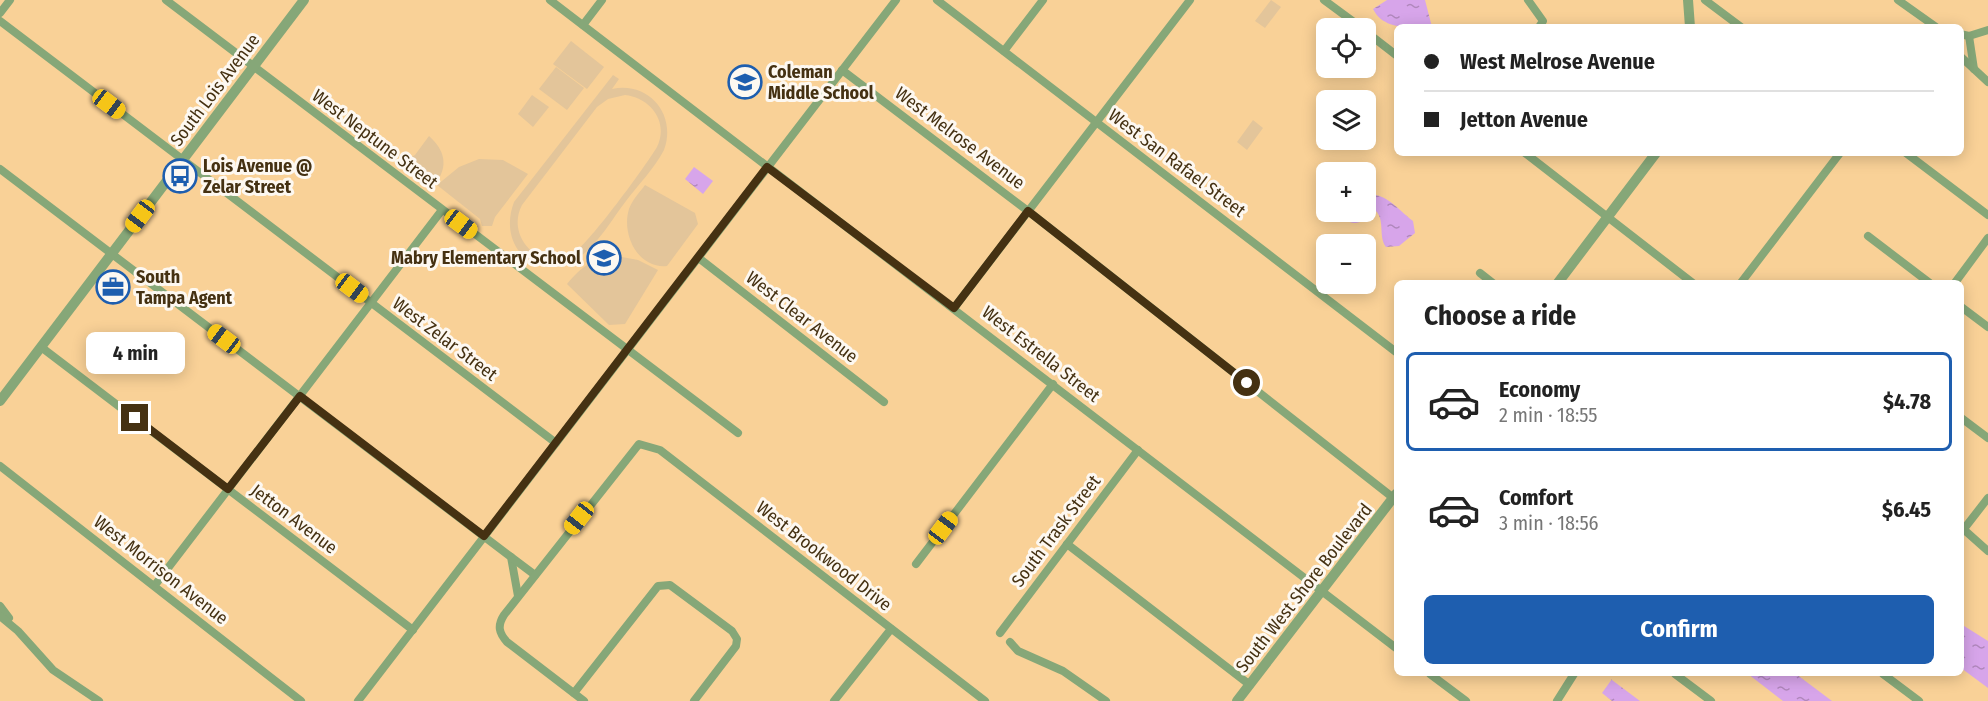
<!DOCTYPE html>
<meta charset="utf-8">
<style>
:root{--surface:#fff;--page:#f2f2f2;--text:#222;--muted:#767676;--line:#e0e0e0;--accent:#1e5eaf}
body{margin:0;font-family:"Fira Sans Condensed",sans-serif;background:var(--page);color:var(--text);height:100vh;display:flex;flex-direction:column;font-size:22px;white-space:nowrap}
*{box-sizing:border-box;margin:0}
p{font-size:20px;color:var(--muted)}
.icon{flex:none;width:33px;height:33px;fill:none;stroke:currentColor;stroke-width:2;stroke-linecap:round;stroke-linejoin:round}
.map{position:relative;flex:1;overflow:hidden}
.details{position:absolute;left:1394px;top:280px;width:570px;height:396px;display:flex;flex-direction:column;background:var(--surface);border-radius:9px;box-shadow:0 3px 15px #0003}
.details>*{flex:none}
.top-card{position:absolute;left:1394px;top:24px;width:570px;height:132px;border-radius:9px;box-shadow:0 3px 15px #0003;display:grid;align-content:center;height:132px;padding:0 30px;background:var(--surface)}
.fabs{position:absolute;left:1316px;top:18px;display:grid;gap:12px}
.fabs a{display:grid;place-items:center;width:60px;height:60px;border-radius:9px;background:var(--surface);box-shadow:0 3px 15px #0003;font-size:30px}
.end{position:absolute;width:27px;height:27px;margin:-14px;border:8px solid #453112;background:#fff;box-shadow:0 0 0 3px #fff}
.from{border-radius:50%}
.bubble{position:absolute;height:42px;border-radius:9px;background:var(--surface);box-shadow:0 3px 15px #0003;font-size:20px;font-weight:700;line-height:42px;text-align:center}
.car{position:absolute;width:18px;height:36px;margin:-18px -9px;border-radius:8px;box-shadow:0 0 4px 2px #0007;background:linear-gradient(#f5c518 24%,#345 0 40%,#f5c518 0 76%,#345 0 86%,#f5c518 0)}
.top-card b{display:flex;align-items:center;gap:21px;height:57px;font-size:22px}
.top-card b+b{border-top:2px solid var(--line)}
.top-card i{width:15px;height:15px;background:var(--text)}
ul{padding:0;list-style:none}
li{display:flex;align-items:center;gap:18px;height:99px;margin:0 12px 9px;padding:0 18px;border:3px solid transparent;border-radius:9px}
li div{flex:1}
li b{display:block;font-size:22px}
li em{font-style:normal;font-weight:700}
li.selected{border-color:var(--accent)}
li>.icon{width:54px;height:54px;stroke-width:1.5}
h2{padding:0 30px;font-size:27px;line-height:72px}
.action{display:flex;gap:12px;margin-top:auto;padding:12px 30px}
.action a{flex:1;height:69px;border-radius:9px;background:var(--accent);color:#fff;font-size:24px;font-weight:700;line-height:69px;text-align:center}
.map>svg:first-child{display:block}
.green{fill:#e3c59a;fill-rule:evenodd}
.water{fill:url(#water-ripples)}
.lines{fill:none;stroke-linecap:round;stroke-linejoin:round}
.minor{stroke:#86a778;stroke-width:8}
.tertiary{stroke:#86a778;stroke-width:10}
.route{stroke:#453112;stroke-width:8}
.labels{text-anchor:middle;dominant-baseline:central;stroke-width:6;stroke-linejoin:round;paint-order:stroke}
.poi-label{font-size:18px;font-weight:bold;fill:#453112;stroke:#fdf8f1;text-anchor:start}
.street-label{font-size:18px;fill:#453112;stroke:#fdf8f1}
</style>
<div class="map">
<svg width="1988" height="701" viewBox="0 0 1988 701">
<defs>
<pattern id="water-ripples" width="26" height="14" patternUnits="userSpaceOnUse" patternTransform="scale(1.5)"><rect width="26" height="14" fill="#d7a5ea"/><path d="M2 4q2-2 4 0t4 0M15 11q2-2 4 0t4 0" fill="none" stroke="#b087bc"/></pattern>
</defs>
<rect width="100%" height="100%" fill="#f9d197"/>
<g class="green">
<polygon points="1271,0 1281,7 1265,28 1255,21"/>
<polygon points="571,41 604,67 587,89 553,64"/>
<polygon points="556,67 584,88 567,110 539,89"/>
<path d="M613 75 619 79 612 89C649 81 677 115 664 150 654 169 638 185 626 201 605 228 581 277 540 265 532 262 523 257 518 250 508 235 508 218 514 202ZM625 95C651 98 669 122 657 147 645 167 590 242 574 253 541 274 505 237 522 205L597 107 608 99Z"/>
<polygon points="532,95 549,107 533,127 518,114"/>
<polygon points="1253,120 1263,128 1247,150 1237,142"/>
<path d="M429 136C445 150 449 167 435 184L406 165V160L415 155Z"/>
<polygon points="479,159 503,160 528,174 495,217 492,226 482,226 480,219 437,185 459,167"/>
<path d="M645 185 695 213 698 224 667 266C638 269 621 234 629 209 632 200 640 192 645 185Z"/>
<path d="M622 257 638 260 658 270 625 324 609 325 567 284C582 265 597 256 622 257Z"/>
</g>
<g class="water">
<path d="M1387 0H1425L1432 27C1411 27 1384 31 1373 9Z"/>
<polygon points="694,167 713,181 703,194 685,179"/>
<path d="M1365 193C1389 195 1395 207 1413 221L1415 233 1399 246 1386 247C1376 234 1390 212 1365 205Z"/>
<path d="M1340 212H1363L1360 222C1351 225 1342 220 1340 212Z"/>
<polygon points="1961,624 1988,641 1988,688 1961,668"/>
<polygon points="1748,674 1796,674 1832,701 1783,701"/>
<polygon points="1612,679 1612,680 1640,701 1612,701 1602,693"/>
</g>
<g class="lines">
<g class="minor">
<polyline points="166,0 738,433"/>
<polyline points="550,0 1396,648"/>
<polyline points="937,0 1396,352"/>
<polyline points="1324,0 1362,28"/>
<polyline points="1528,0 1543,21 1539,27"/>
<polyline points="1705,0 1741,27"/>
<polyline points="1898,0 1936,27"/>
<polyline points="0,13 10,0"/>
<polyline points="0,21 556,443"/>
<polyline points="583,25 602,0"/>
<polyline points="1365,31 1396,55"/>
<polyline points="1960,34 1969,36 1988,30"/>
<polyline points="1969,36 1974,69"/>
<polyline points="1004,51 1043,0"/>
<polyline points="1960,56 1988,82"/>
<polyline points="842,70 1028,211 1396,500"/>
<polyline points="1525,153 1694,284"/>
<polyline points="1906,153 1988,215"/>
<polyline points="0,169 511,557 518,596"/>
<polyline points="1868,236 1931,284"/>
<polyline points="700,259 884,402"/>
<polyline points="1480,273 1494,284"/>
<polyline points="1740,284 1840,153"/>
<polyline points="1954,284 1988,238"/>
<polyline points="1960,306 1988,327"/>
<polyline points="954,308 1190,0"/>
<polyline points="41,347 413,630"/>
<polyline points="1960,417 1988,438"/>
<polyline points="0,466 301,701"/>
<polyline points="1961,527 1988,551"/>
<polyline points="1960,534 1988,498"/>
<polyline points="1067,544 1250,685"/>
<polyline points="511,557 535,575"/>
<polyline points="916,564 1053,384"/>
<polyline points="155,585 442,210"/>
<polyline points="0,606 9,618"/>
<polyline points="0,616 18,631 53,670 99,701"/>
<polyline points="1000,633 1138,450"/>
<polyline points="1010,642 1018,651 1063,671 1106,701"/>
<polyline points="1430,674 1466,701"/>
<polyline points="1675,674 1711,701"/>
<polyline points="1883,674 1919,701"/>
<polyline points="574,693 658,586 670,585 732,631 737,639 736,646 694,701"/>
<polyline points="358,701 896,0"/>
<path d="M584 701 507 642C499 633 497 626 504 615L639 444 660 450 985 701"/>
<polyline points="834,701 891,629"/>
<polyline points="1557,701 1574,674"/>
</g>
<g class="tertiary">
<polyline points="1688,0 1690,27"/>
<polyline points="1557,284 1656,153"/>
<polyline points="0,401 304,0"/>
<polyline points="1237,701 1396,494"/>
</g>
</g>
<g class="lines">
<polyline class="route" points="135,418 228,489 300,396 484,536 767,167 954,308 1028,211 1247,383"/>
</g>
<defs>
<g id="school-ring" transform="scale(1.725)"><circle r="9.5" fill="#fdf8f1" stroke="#1e5eaf" stroke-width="1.5"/><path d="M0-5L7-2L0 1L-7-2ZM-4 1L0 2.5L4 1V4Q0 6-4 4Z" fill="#1e5eaf"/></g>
<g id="bus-ring" transform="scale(1.725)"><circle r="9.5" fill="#fdf8f1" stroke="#1e5eaf" stroke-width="1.5"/><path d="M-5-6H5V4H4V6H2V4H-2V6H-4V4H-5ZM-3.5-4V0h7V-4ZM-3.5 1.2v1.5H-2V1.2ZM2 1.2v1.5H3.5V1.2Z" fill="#1e5eaf"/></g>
<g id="office-ring" transform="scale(1.725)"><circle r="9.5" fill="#fdf8f1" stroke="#1e5eaf" stroke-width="1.5"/><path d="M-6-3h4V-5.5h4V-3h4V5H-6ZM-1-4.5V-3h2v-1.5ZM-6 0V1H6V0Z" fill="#1e5eaf"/></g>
</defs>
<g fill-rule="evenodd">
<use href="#school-ring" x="745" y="82"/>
<use href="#bus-ring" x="180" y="176"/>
<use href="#school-ring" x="604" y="258"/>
<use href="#office-ring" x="113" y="287"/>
</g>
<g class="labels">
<g class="poi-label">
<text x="768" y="72">Coleman<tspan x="768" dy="21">Middle School</tspan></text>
<text x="203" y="166">Lois Avenue @<tspan x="203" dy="21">Zelar Street</tspan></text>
<text x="581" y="258" text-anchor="end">Mabry Elementary School</text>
<text x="136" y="277">South<tspan x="136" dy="21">Tampa Agent</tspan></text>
</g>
<g class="street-label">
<text transform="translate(215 90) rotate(-53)">South Lois Avenue</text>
<text transform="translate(960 138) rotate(37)">West Melrose Avenue</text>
<text transform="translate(375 139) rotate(37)">West Neptune Street</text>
<text transform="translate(1177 163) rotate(37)">West San Rafael Street</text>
<text transform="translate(802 317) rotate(38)">West Clear Avenue</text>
<text transform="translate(445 339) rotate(37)">West Zelar Street</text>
<text transform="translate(1041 354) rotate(38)">West Estrella Street</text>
<text transform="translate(294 519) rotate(37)">Jetton Avenue</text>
<text transform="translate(1056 531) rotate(-53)">South Trask Street</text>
<text transform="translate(824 556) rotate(38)">West Brookwood Drive</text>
<text transform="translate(161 570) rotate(38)">West Morrison Avenue</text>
<text transform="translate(1304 588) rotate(-52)">South West Shore Boulevard</text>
</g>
</g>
</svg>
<div class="fabs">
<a><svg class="icon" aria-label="locate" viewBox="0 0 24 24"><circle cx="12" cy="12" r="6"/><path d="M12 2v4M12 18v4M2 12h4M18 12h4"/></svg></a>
<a><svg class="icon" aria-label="layers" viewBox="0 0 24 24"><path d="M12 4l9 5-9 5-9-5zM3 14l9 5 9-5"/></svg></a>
<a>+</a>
<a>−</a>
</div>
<i class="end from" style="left:1247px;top:383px"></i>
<i class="end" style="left:135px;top:418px"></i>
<div class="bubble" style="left:86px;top:332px;width:99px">4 min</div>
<i class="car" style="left:109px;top:104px;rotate:127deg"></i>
<i class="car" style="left:140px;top:216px;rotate:217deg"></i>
<i class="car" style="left:461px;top:224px;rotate:127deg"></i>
<i class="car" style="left:352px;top:288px;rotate:127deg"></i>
<i class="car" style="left:224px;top:339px;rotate:307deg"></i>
<i class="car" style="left:579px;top:518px;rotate:218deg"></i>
<i class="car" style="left:943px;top:528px;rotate:37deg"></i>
<div class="top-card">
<b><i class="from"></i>West Melrose Avenue</b>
<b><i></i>Jetton Avenue</b>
</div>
<section class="details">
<h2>Choose a ride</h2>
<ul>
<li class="selected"><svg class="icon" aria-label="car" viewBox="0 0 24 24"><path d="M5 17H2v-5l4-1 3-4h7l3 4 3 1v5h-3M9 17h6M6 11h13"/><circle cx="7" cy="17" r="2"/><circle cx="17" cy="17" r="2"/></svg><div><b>Economy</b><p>2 min · 18:55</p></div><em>$4.78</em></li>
<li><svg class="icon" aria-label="car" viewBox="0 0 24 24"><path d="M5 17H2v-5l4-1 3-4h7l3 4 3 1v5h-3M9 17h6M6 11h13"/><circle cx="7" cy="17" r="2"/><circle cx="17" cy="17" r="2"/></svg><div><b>Comfort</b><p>3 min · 18:56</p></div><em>$6.45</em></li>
</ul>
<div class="action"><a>Confirm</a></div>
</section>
</div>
